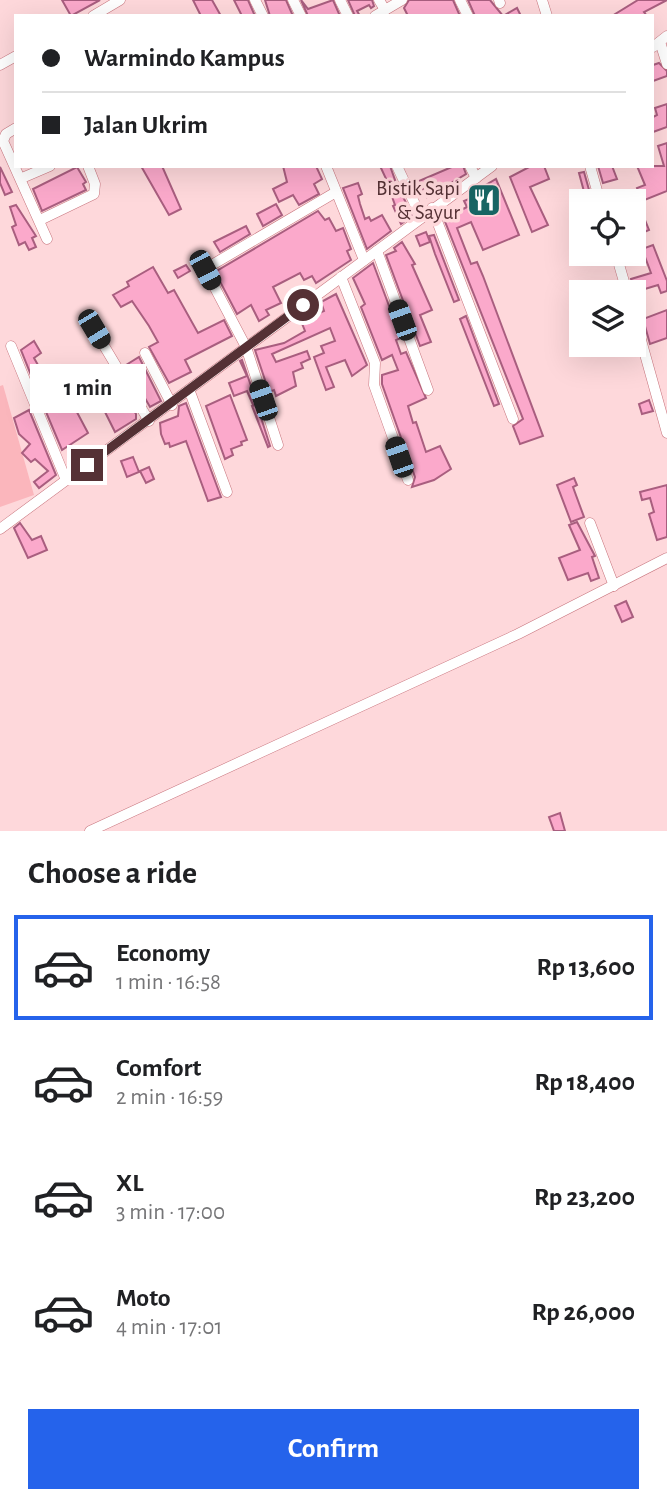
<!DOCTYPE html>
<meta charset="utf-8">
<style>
:root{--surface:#fff;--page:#f2f2f2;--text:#202124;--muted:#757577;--line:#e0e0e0;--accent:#2563eb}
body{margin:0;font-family:"Alegreya Sans",sans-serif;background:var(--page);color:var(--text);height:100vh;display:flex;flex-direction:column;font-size:26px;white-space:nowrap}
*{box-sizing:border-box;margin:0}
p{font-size:23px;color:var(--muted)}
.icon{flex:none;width:38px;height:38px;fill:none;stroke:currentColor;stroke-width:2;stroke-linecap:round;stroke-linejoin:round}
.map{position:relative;height:831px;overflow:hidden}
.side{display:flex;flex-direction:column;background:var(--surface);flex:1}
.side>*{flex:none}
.guide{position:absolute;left:14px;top:14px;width:640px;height:154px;border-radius:0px;box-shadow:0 7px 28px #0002;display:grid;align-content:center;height:154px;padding:0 28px;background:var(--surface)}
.controls{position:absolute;left:569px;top:189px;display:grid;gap:14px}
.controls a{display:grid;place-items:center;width:77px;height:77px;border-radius:0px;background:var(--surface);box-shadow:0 7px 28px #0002;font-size:35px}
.end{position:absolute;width:32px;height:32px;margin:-16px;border:9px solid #553135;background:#fff;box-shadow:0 0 0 4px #fff}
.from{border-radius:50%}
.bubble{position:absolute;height:49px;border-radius:0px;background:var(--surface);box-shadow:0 7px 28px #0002;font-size:23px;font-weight:700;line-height:49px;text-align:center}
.car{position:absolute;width:21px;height:42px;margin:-21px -10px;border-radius:9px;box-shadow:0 0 5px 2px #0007;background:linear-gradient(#222 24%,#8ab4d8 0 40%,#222 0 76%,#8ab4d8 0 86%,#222 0)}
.guide b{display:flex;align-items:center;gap:24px;height:66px;font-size:26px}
.guide b+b{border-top:2px solid var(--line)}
.guide i{width:18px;height:18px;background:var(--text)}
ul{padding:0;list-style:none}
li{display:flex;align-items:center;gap:21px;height:105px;margin:0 14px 10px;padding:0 14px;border:4px solid transparent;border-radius:0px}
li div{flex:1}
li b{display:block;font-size:26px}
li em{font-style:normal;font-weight:700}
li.selected{border-color:var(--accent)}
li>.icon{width:63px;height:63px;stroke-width:1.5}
h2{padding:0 28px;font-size:32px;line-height:84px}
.button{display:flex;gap:14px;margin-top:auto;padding:14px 28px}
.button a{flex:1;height:80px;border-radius:0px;background:var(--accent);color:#fff;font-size:28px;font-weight:700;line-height:80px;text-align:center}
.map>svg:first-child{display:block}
.green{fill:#fbb6bc}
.building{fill:#fba9cb;stroke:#a95e7f;stroke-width:2}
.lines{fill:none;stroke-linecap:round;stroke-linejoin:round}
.street-casing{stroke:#c8757e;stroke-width:11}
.street{stroke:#fff;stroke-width:10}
.route{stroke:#553135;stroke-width:9}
.labels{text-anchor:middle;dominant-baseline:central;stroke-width:7;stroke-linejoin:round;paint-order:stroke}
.poi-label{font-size:21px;fill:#553135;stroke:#fed8db;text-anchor:end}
</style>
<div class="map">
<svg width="667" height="831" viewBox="0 0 667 831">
<rect width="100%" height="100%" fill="#fed8db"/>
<polygon class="green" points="3,385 34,495 0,507 0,386"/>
<g class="building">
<polygon points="62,0 100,0 71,16"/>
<polygon points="193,0 212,0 221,16 201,16"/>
<polygon points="234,0 248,0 255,16 242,16"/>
<polygon points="265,0 286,0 293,16 270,16"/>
<polygon points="301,0 308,9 333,0 340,16 308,16"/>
<polygon points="348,0 372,0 374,6 371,8 369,5 357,11 360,16 355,16"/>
<polygon points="409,0 453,0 460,16 408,16 404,8"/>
<polygon points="468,0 490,0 503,16 517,8 521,16 475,16"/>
<polygon points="638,0 667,0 644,12 647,16 612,16"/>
<polygon points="659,63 667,71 667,76 653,81 653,65"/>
<polygon points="667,104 667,127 653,132 653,117 657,115 655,108"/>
<polygon points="667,143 667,191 642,201 637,188 645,185 637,166 664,166 658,146"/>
<polygon points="141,166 162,166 181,209 169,215"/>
<polygon points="283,166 316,166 322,179 314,184 319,194 299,205 293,195 279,202 273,189 287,182"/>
<polygon points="380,166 390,166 395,180 388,183"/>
<polygon points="454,166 463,166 466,174 427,197 419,181"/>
<polygon points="531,166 544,166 549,179 530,187 548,225 532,232 510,177"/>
<polygon points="598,166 612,166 617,179 603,183"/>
<polygon points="0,167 12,192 5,195 0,183"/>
<polygon points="77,167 86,182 83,184 86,190 42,211 33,189"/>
<polygon points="584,172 591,197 586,199 579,173"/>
<polygon points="496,179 519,235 483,250 471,222 457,228 471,264 477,262 483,276 543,436 520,444 513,426 523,419 444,219 467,207 464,201 476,196 474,192"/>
<polygon points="358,183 362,194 358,196 360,204 365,219 369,217 371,221 382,215 391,231 367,249 343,188"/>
<polygon points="400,190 412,216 401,224 393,206 395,205 391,194"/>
<polygon points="276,204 282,215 263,226 257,214"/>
<polygon points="16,205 36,236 32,238 36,247 29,250 25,242 19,245 12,227 16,225 10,207"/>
<polygon points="318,211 325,220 329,218 336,231 343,228 351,249 347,251 351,260 316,283 312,276 304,280 300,273 273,287 281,303 266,310 269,315 259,321 251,305 237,314 215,272"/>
<polygon points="645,220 649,230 635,236 634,224"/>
<polygon points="246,226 250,234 220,252 214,242"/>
<polygon points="426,232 430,242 420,246 416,236"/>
<polygon points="434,235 459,300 454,302 435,254 429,236"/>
<polygon points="402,242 415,264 412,265 432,310 420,315 431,342 420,346 386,255 396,251 394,248"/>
<polygon points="653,245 667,281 667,291 661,293 658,285 635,292 631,279 651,273 642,249"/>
<polygon points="373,263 401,338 396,340 401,354 406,352 426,398 408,406 413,423 416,422 426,452 440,446 451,469 434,480 412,487 415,477 382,384 382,375 398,370 392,355 382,360 361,307 365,304 353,278"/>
<polygon points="186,265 190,271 178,278 174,271"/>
<polygon points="153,267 168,293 174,290 198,333 224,320 232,336 185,360 191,372 169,383 149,347 158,342 149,326 132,301 121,307 113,295 129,286 127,282"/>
<polygon points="336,294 367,365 352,376 345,360 326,367 334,387 326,390 314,357 324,353 321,346 335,341 330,328 272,354 276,362 307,351 310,359 301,363 303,368 293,372 296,386 276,396 274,390 269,392 255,350 284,343 305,331 301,321 324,311 321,302"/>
<polygon points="667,310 667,338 650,344 643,319"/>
<polygon points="466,316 499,404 494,406 460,319"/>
<polygon points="34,341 41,353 34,358 46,379 35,385 21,350"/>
<polygon points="139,357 161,401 150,407 126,365"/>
<polygon points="242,360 257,403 253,405 247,391 234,396 229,383 247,376 240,361"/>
<polygon points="68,382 78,397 71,401 88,433 62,450 41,400"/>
<polygon points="107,384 120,409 131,406 136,414 136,419 115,432 94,390"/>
<polygon points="230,395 247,440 241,442 242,445 231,449 233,455 225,459 206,406"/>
<polygon points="649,400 653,411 642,414 639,404"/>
<polygon points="186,403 221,497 208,501 186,441 170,447 169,443 165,444 161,434 160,423 178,416 179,406"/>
<polygon points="257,405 270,446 268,447 252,406"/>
<polygon points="29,410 56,475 39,488 34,482 48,471 35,459 31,462 22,453 30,444 19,434 14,418"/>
<polygon points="133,457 139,472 127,477 121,461"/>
<polygon points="149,467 154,479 146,483 140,471"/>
<polygon points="574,478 577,485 573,487 584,517 571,522 557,485"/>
<polygon points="667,485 667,537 657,540 649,514 654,512 650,498 642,500 640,492"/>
<polygon points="577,522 595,556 592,557 599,578 591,581 588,573 568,580 559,558 580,550 569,525"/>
<polygon points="20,523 32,540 41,536 47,550 28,558 14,528"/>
<polygon points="626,601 633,617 622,622 615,606"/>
<polygon points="560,813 565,831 554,831 549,817"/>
</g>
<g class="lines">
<g class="street-casing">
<g id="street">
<polyline points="255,0 263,16"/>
<polyline points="293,0 301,16"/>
<polyline points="340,0 348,16"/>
<polyline points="379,0 385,10"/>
<polyline points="460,0 468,16"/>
<polyline points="499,0 500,3"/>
<polyline points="542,0 547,16"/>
<polyline points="93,16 120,0"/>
<polyline points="375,16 402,0"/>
<polyline points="660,42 667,64"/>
<polyline points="653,47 667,36"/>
<polyline points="0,65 16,56"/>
<polyline points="16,128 6,134 3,141 47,239"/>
<polyline points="326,166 364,260"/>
<polyline points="397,166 421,217"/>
<polyline points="470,166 476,178"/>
<polyline points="590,166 600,201"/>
<polyline points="22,178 50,166"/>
<polyline points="432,208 513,419"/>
<polyline points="40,220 94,194 95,184 88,166"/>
<polyline points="377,251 428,390"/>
<polyline points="616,254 627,292"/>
<polyline points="341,277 375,363 374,385 408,480"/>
<polyline points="634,315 667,433"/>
<polyline points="94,329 149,421"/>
<polyline points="11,346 66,480"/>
<polyline points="145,353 172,405"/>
<polyline points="190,392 227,492"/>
<polyline points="278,445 246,347 205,269 336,192"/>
<polyline points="590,523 614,586"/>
<polyline points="0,529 492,166"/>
<polyline points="90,831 518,634 667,558"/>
</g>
</g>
<use href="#street" class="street"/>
</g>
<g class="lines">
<polyline class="route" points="87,465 303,305"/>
</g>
<defs>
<g id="restaurant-square" transform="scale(1.75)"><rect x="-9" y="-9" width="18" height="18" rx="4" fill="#176564" stroke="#fed8db"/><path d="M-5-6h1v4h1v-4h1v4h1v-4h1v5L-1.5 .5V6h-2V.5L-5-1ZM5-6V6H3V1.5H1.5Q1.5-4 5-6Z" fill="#fff"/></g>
</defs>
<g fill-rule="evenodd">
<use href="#restaurant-square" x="484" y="200"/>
</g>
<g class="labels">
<g class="poi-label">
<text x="460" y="188">Bistik Sapi<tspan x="460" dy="24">&amp; Sayur</tspan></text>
</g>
</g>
</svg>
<div class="controls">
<a><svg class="icon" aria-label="locate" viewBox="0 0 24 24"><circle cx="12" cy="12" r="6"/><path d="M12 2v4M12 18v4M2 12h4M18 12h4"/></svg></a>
<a><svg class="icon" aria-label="layers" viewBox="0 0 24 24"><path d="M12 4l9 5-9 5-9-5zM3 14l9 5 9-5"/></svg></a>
</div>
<i class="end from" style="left:303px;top:305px"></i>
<i class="end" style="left:87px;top:465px"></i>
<div class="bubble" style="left:30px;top:364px;width:116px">1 min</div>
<i class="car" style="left:205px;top:270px;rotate:152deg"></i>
<i class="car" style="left:402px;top:320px;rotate:340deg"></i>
<i class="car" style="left:94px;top:329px;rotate:149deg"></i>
<i class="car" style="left:263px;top:400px;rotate:341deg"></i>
<i class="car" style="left:399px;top:457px;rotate:341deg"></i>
<div class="guide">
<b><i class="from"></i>Warmindo Kampus</b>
<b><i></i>Jalan Ukrim</b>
</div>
</div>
<section class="side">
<h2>Choose a ride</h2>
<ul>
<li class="selected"><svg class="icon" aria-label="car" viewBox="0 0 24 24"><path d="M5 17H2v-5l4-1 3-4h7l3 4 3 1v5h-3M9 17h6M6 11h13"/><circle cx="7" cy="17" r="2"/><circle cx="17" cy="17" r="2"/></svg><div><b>Economy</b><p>1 min · 16:58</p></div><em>Rp 13,600</em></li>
<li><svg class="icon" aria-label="car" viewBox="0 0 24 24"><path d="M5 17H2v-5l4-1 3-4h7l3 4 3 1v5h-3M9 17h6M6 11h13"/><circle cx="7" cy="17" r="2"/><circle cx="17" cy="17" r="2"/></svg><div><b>Comfort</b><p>2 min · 16:59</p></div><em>Rp 18,400</em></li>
<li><svg class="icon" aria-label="car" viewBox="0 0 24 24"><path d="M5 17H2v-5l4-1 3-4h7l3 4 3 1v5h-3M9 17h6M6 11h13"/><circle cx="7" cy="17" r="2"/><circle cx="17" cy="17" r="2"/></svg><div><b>XL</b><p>3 min · 17:00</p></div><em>Rp 23,200</em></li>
<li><svg class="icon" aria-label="car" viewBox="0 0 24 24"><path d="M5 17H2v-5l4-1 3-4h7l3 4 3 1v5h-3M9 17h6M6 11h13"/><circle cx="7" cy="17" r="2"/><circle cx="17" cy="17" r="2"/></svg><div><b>Moto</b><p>4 min · 17:01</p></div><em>Rp 26,000</em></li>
</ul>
<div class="button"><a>Confirm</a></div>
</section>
